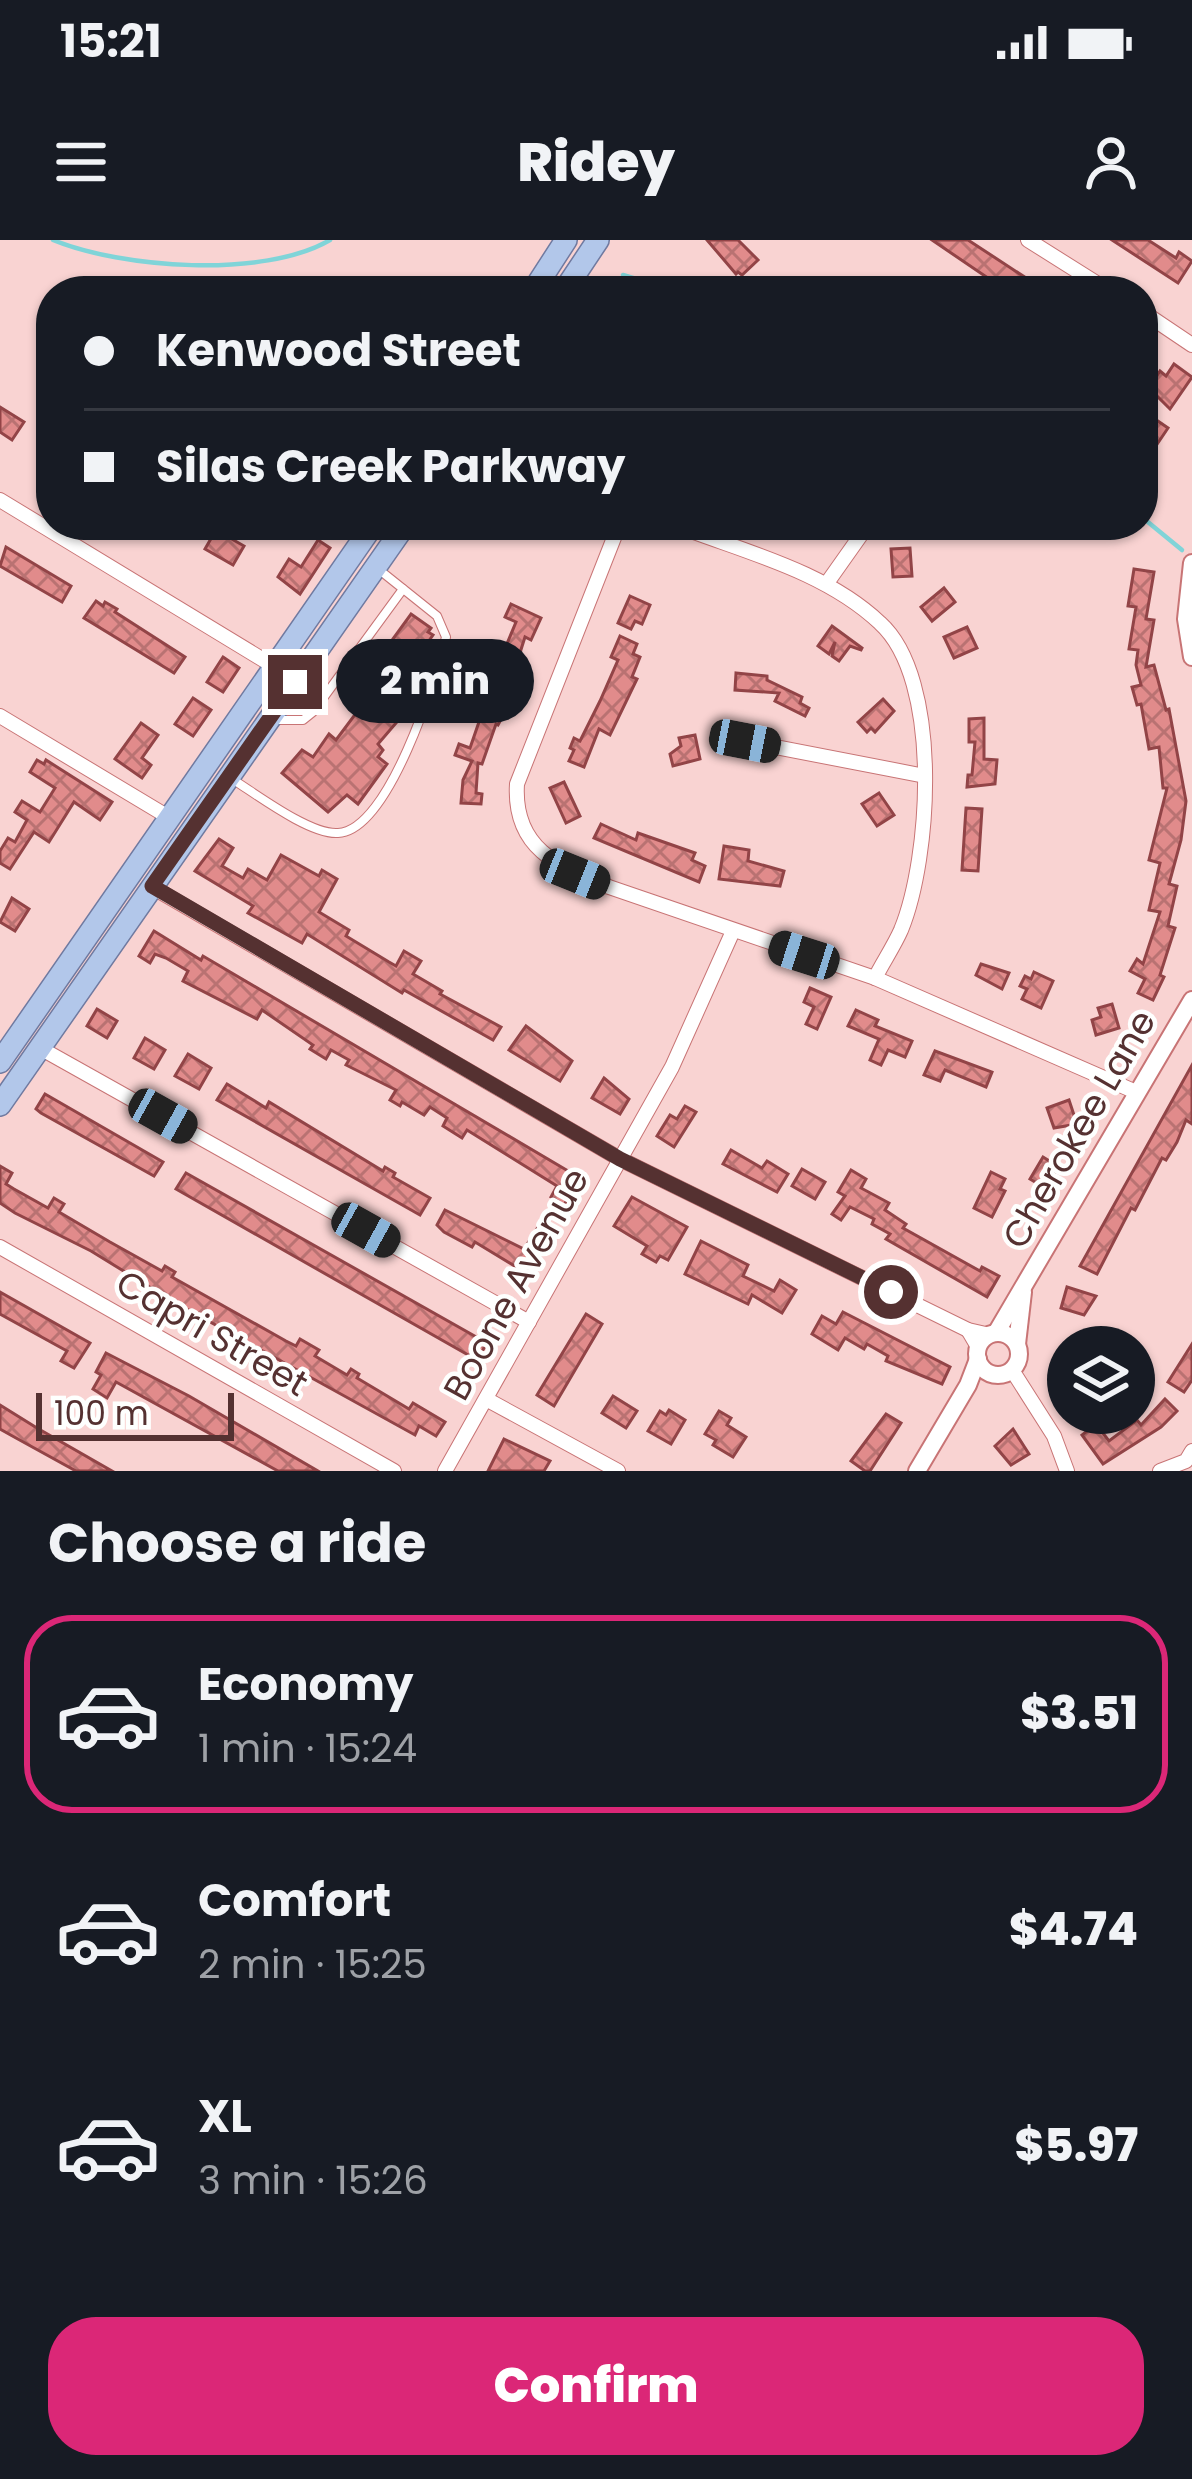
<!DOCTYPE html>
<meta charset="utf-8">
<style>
:root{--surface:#171b24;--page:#242831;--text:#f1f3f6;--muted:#9ea1a6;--line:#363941;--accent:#db2777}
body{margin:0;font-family:Poppins,sans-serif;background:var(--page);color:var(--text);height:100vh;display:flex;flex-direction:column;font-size:45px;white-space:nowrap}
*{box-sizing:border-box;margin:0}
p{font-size:39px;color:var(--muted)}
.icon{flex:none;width:66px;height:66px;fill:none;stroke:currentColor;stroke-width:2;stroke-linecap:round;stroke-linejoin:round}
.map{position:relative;height:1231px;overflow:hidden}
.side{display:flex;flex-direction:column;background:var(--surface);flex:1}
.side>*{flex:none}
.banner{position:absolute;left:36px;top:36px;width:1122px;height:264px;border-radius:48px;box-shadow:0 3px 9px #0004;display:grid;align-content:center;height:264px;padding:0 48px;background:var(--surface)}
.controls{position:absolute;left:1047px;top:1086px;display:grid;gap:24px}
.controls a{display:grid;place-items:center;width:108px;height:108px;border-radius:50%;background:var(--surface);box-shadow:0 3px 9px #0004;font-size:60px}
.scale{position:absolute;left:36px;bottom:30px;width:198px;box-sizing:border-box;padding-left:12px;border:6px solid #553131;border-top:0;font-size:33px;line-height:42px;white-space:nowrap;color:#553131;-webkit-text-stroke:9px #fefffe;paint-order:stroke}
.end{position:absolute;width:54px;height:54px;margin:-27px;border:15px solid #553131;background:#fff;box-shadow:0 0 0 6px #fff}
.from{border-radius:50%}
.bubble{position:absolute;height:84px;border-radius:42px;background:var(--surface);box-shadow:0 3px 9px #0004;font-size:39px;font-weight:800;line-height:84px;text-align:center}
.car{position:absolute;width:36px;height:72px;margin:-36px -18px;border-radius:15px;box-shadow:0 0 9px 3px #0007;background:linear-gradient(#222 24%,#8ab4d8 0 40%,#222 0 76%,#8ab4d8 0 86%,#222 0)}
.banner b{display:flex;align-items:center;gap:42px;height:114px;font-size:45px}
.banner b+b{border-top:3px solid var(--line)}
.banner i{width:30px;height:30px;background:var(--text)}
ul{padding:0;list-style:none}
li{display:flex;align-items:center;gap:36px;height:198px;margin:0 24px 18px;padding:0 24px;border:6px solid transparent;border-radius:48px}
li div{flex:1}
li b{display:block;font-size:45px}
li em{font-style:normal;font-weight:800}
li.current{border-color:var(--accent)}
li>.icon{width:108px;height:108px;stroke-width:1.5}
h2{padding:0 48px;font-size:54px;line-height:144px}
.action{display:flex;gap:24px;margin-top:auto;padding:24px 48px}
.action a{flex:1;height:138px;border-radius:48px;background:var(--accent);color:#fff;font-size:48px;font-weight:800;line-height:138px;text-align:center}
.status{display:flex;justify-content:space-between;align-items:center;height:84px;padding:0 60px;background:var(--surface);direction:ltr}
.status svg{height:33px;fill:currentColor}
header{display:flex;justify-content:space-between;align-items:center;height:156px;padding:0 48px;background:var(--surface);font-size:54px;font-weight:800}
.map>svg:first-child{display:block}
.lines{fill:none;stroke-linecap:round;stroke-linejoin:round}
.stream{stroke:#80d4d8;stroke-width:4.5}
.building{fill:url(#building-cross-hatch);stroke:#924447;stroke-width:3}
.service-casing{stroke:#c87475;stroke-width:10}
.minor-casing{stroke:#c87475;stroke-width:16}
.tertiary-casing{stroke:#c87475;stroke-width:20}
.primary-casing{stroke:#707aa0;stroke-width:24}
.service{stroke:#fff;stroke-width:8}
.minor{stroke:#fff;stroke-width:14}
.tertiary{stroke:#fff;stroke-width:16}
.primary{stroke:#b2c7ea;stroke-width:21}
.route{stroke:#553131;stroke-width:15}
.labels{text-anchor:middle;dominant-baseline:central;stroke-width:9;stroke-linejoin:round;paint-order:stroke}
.street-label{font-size:36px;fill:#553131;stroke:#fefffe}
</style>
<div class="status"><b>15:21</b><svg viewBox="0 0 49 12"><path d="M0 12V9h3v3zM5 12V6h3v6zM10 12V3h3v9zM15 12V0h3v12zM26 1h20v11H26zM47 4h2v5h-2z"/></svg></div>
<header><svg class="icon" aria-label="menu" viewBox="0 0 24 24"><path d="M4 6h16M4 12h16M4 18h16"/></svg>Ridey<svg class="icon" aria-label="person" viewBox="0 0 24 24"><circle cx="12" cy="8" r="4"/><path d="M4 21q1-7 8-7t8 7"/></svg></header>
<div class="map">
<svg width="1192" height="1231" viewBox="0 0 1192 1231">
<defs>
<pattern id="building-cross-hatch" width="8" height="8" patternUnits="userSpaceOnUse" patternTransform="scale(3)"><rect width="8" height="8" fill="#e18b8b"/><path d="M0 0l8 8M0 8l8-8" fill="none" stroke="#b97272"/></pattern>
</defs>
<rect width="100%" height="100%" fill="#f9d3d2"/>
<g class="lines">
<g class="stream">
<path d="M53 0C121 28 263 39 330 0"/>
<polyline points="623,35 676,51"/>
<polyline points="1143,278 1182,310"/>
</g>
</g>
<g class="building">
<polygon points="707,0 738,0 758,20 742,35 738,32 736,34"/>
<polygon points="932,0 968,0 1046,51 1007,51"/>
<polygon points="1112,0 1148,0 1176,18 1179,12 1192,21 1178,43"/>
<polygon points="1174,124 1192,137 1170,169 1149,148 1160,131 1166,136"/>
<polygon points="0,167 24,182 12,200 0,192"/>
<polygon points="1152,177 1168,188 1143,225 1143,191"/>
<polygon points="216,290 244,306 233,325 205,309"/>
<polygon points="318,300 330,308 300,354 278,337 289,319 301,327"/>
<polygon points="6,307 71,346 62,362 0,326"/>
<polygon points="910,308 912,336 893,337 891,309"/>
<polygon points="1134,329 1154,332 1146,379 1154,380 1146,427 1154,425 1166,470 1169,469 1186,561 1181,600 1169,644 1177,646 1168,686 1175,688 1160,735 1164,737 1153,760 1138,753 1145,739 1130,731 1137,719 1143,724 1160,672 1149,670 1160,623 1149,620 1167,548 1163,548 1159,507 1149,509 1141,464 1137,465 1132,447 1141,445 1136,425 1138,410 1129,409 1136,367 1128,366"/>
<polygon points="944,348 955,362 932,381 921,367"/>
<polygon points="630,356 650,365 642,384 635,381 631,389 618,383"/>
<polygon points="96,361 103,366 105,362 117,369 115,372 185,417 174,433 84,378"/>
<polygon points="511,364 541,378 531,400 525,397 511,441 494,435 516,382 505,377"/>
<polygon points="411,374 431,388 428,392 433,395 426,405 430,408 418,425 428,431 420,455 378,504 383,510 378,517 387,524 358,564 347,555 328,572 282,533 302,510 313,517 329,494 336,500 369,456 365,452 383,428 379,425 390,409 387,407"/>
<polygon points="832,386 862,408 861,410 850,406 839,421 832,416 835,402 829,414 818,406"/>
<polygon points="967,387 977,408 954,418 944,397"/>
<polygon points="620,396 637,404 633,414 640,417 632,437 637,439 610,495 599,489 584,527 569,521 574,510 570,508 574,498 580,501 600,461 618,420 611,417"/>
<polygon points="223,417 239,428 223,452 207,442"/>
<polygon points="736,433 767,436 767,440 802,457 800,463 809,468 805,476 775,461 779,453 735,450"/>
<polygon points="193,458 211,470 193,496 175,484"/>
<polygon points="492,458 508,466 498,485 496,484 482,524 478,523 476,553 482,554 481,564 461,563 463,540 472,521 455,515 459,504 470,508 480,479 473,476 479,464 487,468"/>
<polygon points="883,459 894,471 875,492 871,488 867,492 858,482"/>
<polygon points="984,478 984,519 997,520 995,544 967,547 968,535 972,535 975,502 969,502 969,479"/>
<polygon points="141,483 158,495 142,518 151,525 142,538 115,519"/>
<polygon points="695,495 700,519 673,526 670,514 681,506 679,498"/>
<polygon points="37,520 44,524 46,520 112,562 100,580 74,562 49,602 34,592 10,629 0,623 0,611 8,598 15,602 27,580 15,572 22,561 40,572 55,548 30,532"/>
<polygon points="564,542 580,576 566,583 550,548"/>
<polygon points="879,553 894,575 877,586 862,564"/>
<polygon points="966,568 982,569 978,631 962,630"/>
<polygon points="601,584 636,600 638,593 695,613 692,620 705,626 699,642 594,598"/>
<polygon points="219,599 233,608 222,626 243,638 248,629 267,640 281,615 319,636 322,630 337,639 319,672 349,690 346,696 389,722 396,726 404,711 421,721 413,734 442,751 440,754 501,787 493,800 404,750 402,753 307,694 302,703 248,673 253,666 195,631"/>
<polygon points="724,606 749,610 748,621 784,631 780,646 719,639"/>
<polygon points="12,658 29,669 15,691 0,682"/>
<polygon points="154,691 201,720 203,716 580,938 564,965 551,957 557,946 467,890 462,898 443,886 447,878 430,867 424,875 402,862 400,866 390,860 396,850 346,825 349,820 331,810 326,819 310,809 313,805 262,770 257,779 183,741 188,731 166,718 155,714 150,723 139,716"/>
<polygon points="981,724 1009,733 1002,749 976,735"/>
<polygon points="1034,732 1053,741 1041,768 1022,759 1027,749 1020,746 1025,736 1031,739"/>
<polygon points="810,748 831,757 817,789 806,784 814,767 804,762"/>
<polygon points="1112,764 1119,788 1096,795 1092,780 1101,777 1098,768"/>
<polygon points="97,769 117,781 107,798 87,786"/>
<polygon points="856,770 878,780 875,786 912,801 905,817 888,810 881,825 870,820 879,799 848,786"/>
<polygon points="526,786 572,821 560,841 509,810"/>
<polygon points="145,798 165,810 154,829 134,818"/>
<polygon points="935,811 992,832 986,847 945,830 940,841 924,835"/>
<polygon points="188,814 211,828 199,849 175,836"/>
<polygon points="1192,825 1192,884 1186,880 1177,902 1166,920 1162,918 1135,970 1131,968 1097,1034 1080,1026"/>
<polygon points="604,838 629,859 620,874 592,858"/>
<polygon points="227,844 266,868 269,862 383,931 385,927 395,933 393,937 430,958 420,975 217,860"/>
<polygon points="45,854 163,922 154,936 41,873 36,869"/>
<polygon points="1069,860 1077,884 1054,888 1047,868"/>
<polygon points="685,866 696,872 674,907 657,896 670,875 677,879"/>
<polygon points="731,910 762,928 767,921 788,934 777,952 723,924"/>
<polygon points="1043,917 1059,927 1045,948 1030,939"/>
<polygon points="0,926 12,933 6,944 14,949 48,968 54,958 64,964 59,972 110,1002 162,1031 165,1026 175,1032 172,1037 286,1101 296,1106 300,1099 319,1110 315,1116 347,1135 351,1129 359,1134 357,1138 409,1169 413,1163 445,1182 436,1196 419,1186 415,1195 174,1062 91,1011 15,973 0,963"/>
<polygon points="802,929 825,942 815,959 792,946"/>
<polygon points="851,930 866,939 861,948 889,963 885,970 906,984 903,988 980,1031 982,1027 999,1036 987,1057 886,999 890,994 872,984 874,979 850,967 841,980 832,974 845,956 838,952"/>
<polygon points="991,932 1005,939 1000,949 1005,951 992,977 974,968"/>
<polygon points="186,933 487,1103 477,1120 176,949"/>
<polygon points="632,957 687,987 668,1020 660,1016 656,1022 642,1014 647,1006 614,986"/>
<polygon points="445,970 524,1009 538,987 548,993 526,1033 475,1002 472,1007 444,992 437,985"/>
<polygon points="701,1001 748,1025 743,1036 774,1051 780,1040 796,1050 782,1073 752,1055 748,1064 685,1034"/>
<polygon points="1067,1047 1096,1056 1084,1075 1061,1068"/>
<polygon points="0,1052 90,1103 74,1128 61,1121 67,1111 0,1074"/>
<polygon points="843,1072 950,1127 942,1144 886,1121 888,1116 867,1104 864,1109 845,1098 838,1110 812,1094 822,1076 836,1084"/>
<polygon points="586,1074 602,1084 554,1166 537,1155"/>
<polygon points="1192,1104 1192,1140 1184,1152 1168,1142"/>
<polygon points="106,1113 189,1156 318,1231 278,1231 116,1142 107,1158 93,1149 101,1135 96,1132"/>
<polygon points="613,1156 637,1171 626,1188 602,1173"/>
<polygon points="1165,1159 1177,1171 1161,1187 1103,1224 1082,1195 1096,1184 1109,1201 1137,1180 1141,1185"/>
<polygon points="0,1165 37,1188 112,1231 76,1231 16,1198 0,1189"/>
<polygon points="669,1170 685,1180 671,1204 648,1191 660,1171 666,1175"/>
<polygon points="719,1171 731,1178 727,1185 746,1197 733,1217 713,1205 716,1200 705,1194"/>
<polygon points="886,1174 901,1183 870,1231 865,1231 851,1221"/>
<polygon points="1013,1189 1029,1214 1011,1225 995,1206"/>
<polygon points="504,1199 550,1221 544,1231 488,1231"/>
</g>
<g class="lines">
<g class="service-casing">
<g id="service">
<polyline points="272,480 303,480 313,472 403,349"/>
<path d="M232 539C256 554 310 595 338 593 389 591 436 438 446 397L437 376 377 328"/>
</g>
</g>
<g class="minor-casing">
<g id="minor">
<polyline points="1028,0 1109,51"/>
<polyline points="1143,72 1192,105"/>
<polyline points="0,260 275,427"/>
<path d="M619 285 517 544C513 608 557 626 609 647L875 738 1136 852"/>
<path d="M675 285C745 312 825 331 880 383 942 439 931 617 901 690 894 706 883 722 875 738"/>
<polyline points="827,343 868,285"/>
<polyline points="0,476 170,578"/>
<polyline points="745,501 925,536"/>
<polyline points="152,647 620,919 968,1090 990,1095"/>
<polyline points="40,808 529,1082"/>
<polyline points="0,1007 394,1231"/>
<polyline points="968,1090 978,1107"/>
<polyline points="1012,1130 1054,1196 1067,1231"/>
<polyline points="486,1159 618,1231"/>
<polyline points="445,1231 672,827 733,691"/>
<polyline points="1160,1231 1186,1221 1192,1211"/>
</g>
</g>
<g class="tertiary-casing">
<g id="tertiary">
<polyline points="1192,323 1186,379 1192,417"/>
<circle cx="998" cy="1114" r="21"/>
<polyline points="996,1093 1192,760"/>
<polyline points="1017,1104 1023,1052"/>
<polyline points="917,1231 968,1145 978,1119"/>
</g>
</g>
<g class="primary-casing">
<g id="primary">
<polyline points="533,51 566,0"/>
<polyline points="564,51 598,0"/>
<polyline points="0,822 373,285"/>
<polyline points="0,865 405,285"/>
</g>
</g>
<use href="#service" class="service"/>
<use href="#minor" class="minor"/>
<use href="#tertiary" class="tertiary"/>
<use href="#primary" class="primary"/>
</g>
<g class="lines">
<polyline class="route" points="295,442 152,646 620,919 891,1052"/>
</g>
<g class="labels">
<g class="street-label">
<text transform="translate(1079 889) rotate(-60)">Cherokee Lane</text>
<text transform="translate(516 1044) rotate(-61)">Boone Avenue</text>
<text transform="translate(212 1093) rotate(30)">Capri Street</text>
</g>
</g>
</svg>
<div class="controls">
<a><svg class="icon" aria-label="layers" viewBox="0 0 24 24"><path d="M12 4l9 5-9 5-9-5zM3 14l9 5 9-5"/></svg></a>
</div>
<div class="scale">100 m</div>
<i class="end from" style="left:891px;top:1052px"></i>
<i class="end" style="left:295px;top:442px"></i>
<div class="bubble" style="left:336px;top:399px;width:198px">2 min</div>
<i class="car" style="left:745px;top:501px;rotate:101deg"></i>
<i class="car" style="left:575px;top:634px;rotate:112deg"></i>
<i class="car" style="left:804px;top:715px;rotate:288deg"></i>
<i class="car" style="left:163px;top:876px;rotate:119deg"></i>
<i class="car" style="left:366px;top:990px;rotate:119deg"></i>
<div class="banner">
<b><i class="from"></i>Kenwood Street</b>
<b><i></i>Silas Creek Parkway</b>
</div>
</div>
<section class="side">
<h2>Choose a ride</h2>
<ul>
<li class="current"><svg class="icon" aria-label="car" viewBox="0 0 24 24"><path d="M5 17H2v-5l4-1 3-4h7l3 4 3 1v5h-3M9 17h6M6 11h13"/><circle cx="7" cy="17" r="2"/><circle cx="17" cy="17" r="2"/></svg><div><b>Economy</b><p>1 min · 15:24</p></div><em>$3.51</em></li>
<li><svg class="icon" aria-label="car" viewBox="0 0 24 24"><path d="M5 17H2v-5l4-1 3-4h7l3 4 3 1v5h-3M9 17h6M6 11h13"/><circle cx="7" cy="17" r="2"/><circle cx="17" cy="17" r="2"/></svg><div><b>Comfort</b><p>2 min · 15:25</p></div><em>$4.74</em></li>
<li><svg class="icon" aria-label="car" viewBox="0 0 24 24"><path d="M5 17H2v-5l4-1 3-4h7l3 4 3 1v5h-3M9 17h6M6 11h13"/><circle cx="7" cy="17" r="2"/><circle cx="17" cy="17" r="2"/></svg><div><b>XL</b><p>3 min · 15:26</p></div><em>$5.97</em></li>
</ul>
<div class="action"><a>Confirm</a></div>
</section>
